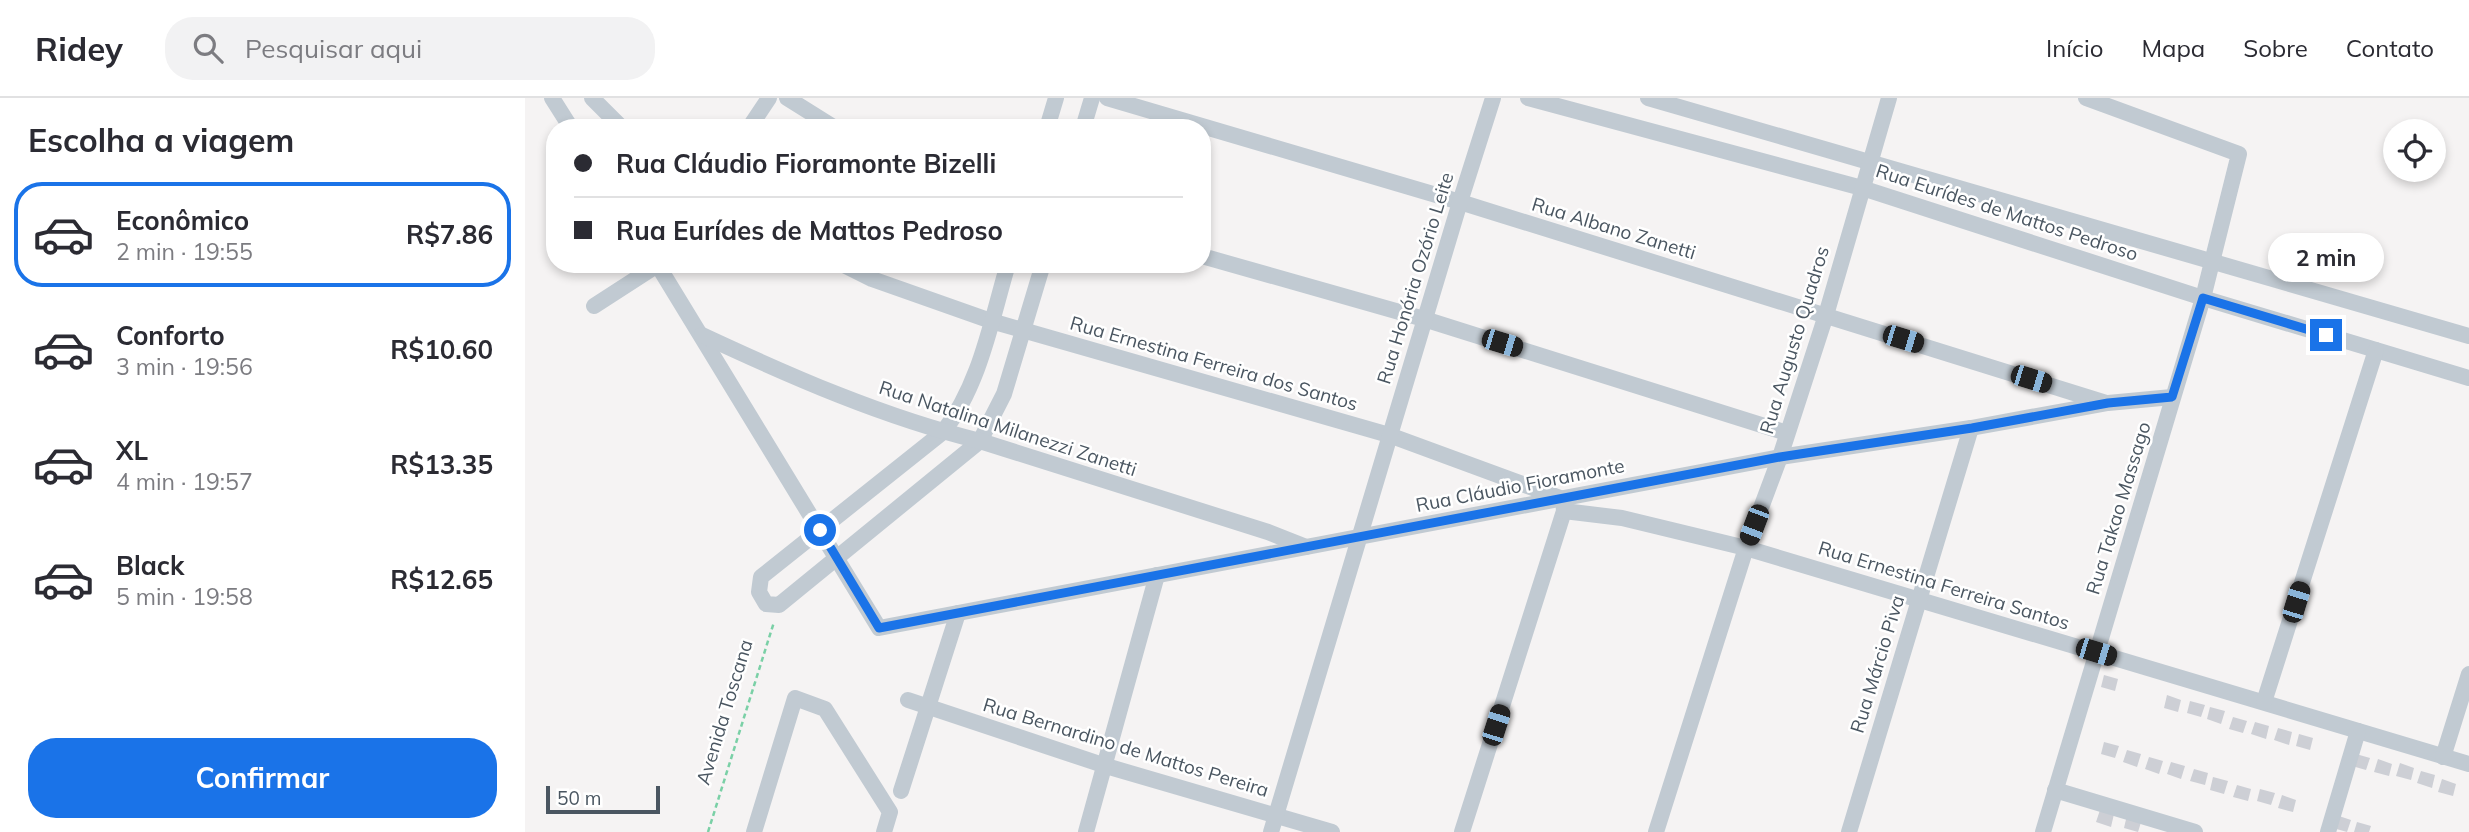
<!DOCTYPE html>
<html lang="pt">
<meta charset="utf-8">
<style>
:root{--surface:#fff;--page:#f2f2f3;--text:#2b2b33;--muted:#7c7c81;--line:#e1e1e2;--accent:#1a73e8}
body{margin:0;font-family:Mulish,sans-serif;background:var(--page);color:var(--text);height:100vh;display:flex;flex-direction:column;font-size:26px;white-space:nowrap}
*{box-sizing:border-box;margin:0}
p{font-size:23px;color:var(--muted)}
.icon{flex:none;width:38px;height:38px;fill:none;stroke:currentColor;stroke-width:2;stroke-linecap:round;stroke-linejoin:round}
.map{position:relative;flex:1;overflow:hidden}
.panel{display:flex;flex-direction:column;background:var(--surface);width:525px}
.panel>*{flex:none}
.banner{position:absolute;left:21px;top:21px;width:665px;height:154px;border-radius:28px;box-shadow:0 4px 10px #0003;display:grid;align-content:center;height:154px;padding:0 28px;background:var(--surface)}
.tools{position:absolute;left:1858px;top:21px;display:grid;gap:14px}
.tools a{display:grid;place-items:center;width:63px;height:63px;border-radius:50%;background:var(--surface);box-shadow:0 4px 10px #0003;font-size:35px}
.scale{position:absolute;left:21px;bottom:18px;width:114px;box-sizing:border-box;padding-left:7px;border:4px solid #4a5661;border-top:0;font-size:19px;line-height:24px;white-space:nowrap;color:#4a5661;-webkit-text-stroke:5px #fff;paint-order:stroke}
.end{position:absolute;width:32px;height:32px;margin:-16px;border:9px solid #1a73e8;background:#fff;box-shadow:0 0 0 4px #fff}
.from{border-radius:50%}
.bubble{position:absolute;height:49px;border-radius:24px;background:var(--surface);box-shadow:0 4px 10px #0003;font-size:23px;font-weight:700;line-height:49px;text-align:center}
.car{position:absolute;width:21px;height:42px;margin:-21px -10px;border-radius:9px;box-shadow:0 0 5px 2px #0007;background:linear-gradient(#222 24%,#8ab4d8 0 40%,#222 0 76%,#8ab4d8 0 86%,#222 0)}
.banner b{display:flex;align-items:center;gap:24px;height:66px;font-size:26px}
.banner b+b{border-top:2px solid var(--line)}
.banner i{width:18px;height:18px;background:var(--text)}
ul{padding:0;list-style:none}
li{display:flex;align-items:center;gap:21px;height:105px;margin:0 14px 10px;padding:0 14px;border:4px solid transparent;border-radius:28px}
li div{flex:1}
li b{display:block;font-size:26px}
li em{font-style:normal;font-weight:700}
li.selected{border-color:var(--accent)}
li>.icon{width:63px;height:63px;stroke-width:1.5}
h2{padding:0 28px;font-size:32px;line-height:84px}
.primary-button{display:flex;gap:14px;margin-top:auto;padding:14px 28px}
.primary-button a{flex:1;height:80px;border-radius:28px;background:var(--accent);color:#fff;font-size:28px;font-weight:700;line-height:80px;text-align:center}
header{display:flex;align-items:center;gap:42px;box-sizing:border-box;height:98px;padding:0 35px;background:var(--surface);border-bottom:2px solid var(--line)}
header strong{font-size:33px}
nav{display:flex;gap:38px;margin-inline-start:auto;font-size:24px}
.search{width:490px;height:63px;background:var(--page);display:flex;align-items:center;gap:18px;box-sizing:border-box;padding:0 24px;border-radius:28px;color:var(--muted);font-size:26px}
main{display:flex;flex:1;min-height:0}
.map>svg:first-child{display:block}
.building{fill:#cdcfd5}
.lines{fill:none;stroke-linecap:round;stroke-linejoin:round}
.path{stroke:#7ad0a6;stroke-width:2.5;stroke-dasharray:5 3.5;stroke-linecap:butt}
.minor{stroke:#c1cad2;stroke-width:16}
.route{stroke:#1a73e8;stroke-width:9}
.labels{text-anchor:middle;dominant-baseline:central;stroke-width:5;stroke-linejoin:round;paint-order:stroke}
.street-label{font-size:19px;fill:#4a5661;stroke:#fff}
</style>
<header>
<strong>Ridey</strong>
<div class="search"><svg class="icon" aria-label="search" viewBox="0 0 24 24"><circle cx="10" cy="10" r="6"/><path d="M15 15l6 6"/></svg>Pesquisar aqui</div>
<nav><a>Início</a><a>Mapa</a><a>Sobre</a><a>Contato</a></nav>
</header>
<main>
<section class="panel">
<h2>Escolha a viagem</h2>
<ul>
<li class="selected"><svg class="icon" aria-label="car" viewBox="0 0 24 24"><path d="M5 17H2v-5l4-1 3-4h7l3 4 3 1v5h-3M9 17h6M6 11h13"/><circle cx="7" cy="17" r="2"/><circle cx="17" cy="17" r="2"/></svg><div><b>Econômico</b><p>2 min · 19:55</p></div><em>R$7.86</em></li>
<li><svg class="icon" aria-label="car" viewBox="0 0 24 24"><path d="M5 17H2v-5l4-1 3-4h7l3 4 3 1v5h-3M9 17h6M6 11h13"/><circle cx="7" cy="17" r="2"/><circle cx="17" cy="17" r="2"/></svg><div><b>Conforto</b><p>3 min · 19:56</p></div><em>R$10.60</em></li>
<li><svg class="icon" aria-label="car" viewBox="0 0 24 24"><path d="M5 17H2v-5l4-1 3-4h7l3 4 3 1v5h-3M9 17h6M6 11h13"/><circle cx="7" cy="17" r="2"/><circle cx="17" cy="17" r="2"/></svg><div><b>XL</b><p>4 min · 19:57</p></div><em>R$13.35</em></li>
<li><svg class="icon" aria-label="car" viewBox="0 0 24 24"><path d="M5 17H2v-5l4-1 3-4h7l3 4 3 1v5h-3M9 17h6M6 11h13"/><circle cx="7" cy="17" r="2"/><circle cx="17" cy="17" r="2"/></svg><div><b>Black</b><p>5 min · 19:58</p></div><em>R$12.65</em></li>
</ul>
<div class="primary-button"><a>Confirmar</a></div>
</section>
<div class="map">
<svg width="1944" height="734" viewBox="0 0 1944 734">
<rect width="100%" height="100%" fill="#f5f3f3"/>
<g class="building">
<polygon points="1579,577 1593,581 1590,593 1576,589"/>
<polygon points="1642,597 1656,602 1653,614 1639,610"/>
<polygon points="1665,603 1680,607 1676,619 1662,615"/>
<polygon points="1685,609 1700,613 1696,626 1682,621"/>
<polygon points="1708,619 1722,623 1718,635 1704,631"/>
<polygon points="1730,624 1744,628 1741,641 1726,636"/>
<polygon points="1753,630 1767,634 1764,647 1749,642"/>
<polygon points="1774,636 1788,640 1785,652 1771,648"/>
<polygon points="1579,644 1594,648 1590,660 1576,656"/>
<polygon points="1602,652 1616,656 1612,669 1598,664"/>
<polygon points="1831,656 1845,660 1841,672 1827,668"/>
<polygon points="1624,659 1638,663 1634,676 1620,671"/>
<polygon points="1853,661 1867,666 1864,678 1849,674"/>
<polygon points="1646,664 1660,668 1656,681 1642,676"/>
<polygon points="1875,665 1889,670 1886,682 1871,678"/>
<polygon points="1669,671 1683,675 1680,687 1665,683"/>
<polygon points="1896,673 1910,677 1907,690 1892,685"/>
<polygon points="1688,679 1703,683 1699,696 1685,692"/>
<polygon points="1917,681 1931,686 1928,698 1913,694"/>
<polygon points="1712,687 1726,691 1723,703 1708,699"/>
<polygon points="1735,691 1750,695 1746,707 1732,703"/>
<polygon points="1757,697 1771,702 1768,714 1753,710"/>
<polygon points="1575,712 1589,716 1586,729 1571,724"/>
<polygon points="1602,717 1617,721 1613,734 1599,730"/>
<polygon points="1811,717 1826,722 1822,734 1808,730"/>
<polygon points="1832,724 1846,728 1844,734 1829,734"/>
</g>
<g class="lines">
<polyline class="path" points="183,734 249,524"/>
<g class="minor">
<polyline points="27,0 46,30"/>
<polyline points="67,0 97,30"/>
<polyline points="262,0 310,30"/>
<polyline points="582,0 935,104 1581,305"/>
<polyline points="1003,0 1337,90 1678,200 1944,280"/>
<polyline points="1123,0 1944,238"/>
<polyline points="224,30 244,0"/>
<polyline points="522,30 531,0"/>
<polyline points="558,30 567,0"/>
<polyline points="677,158 899,221 1262,335"/>
<polyline points="132,166 354,530 1255,359 1446,330 1583,305 1647,299"/>
<polyline points="317,166 347,181 466,223 864,337 1038,401 1039,413 937,734"/>
<path d="M483 166C466 223 455 287 418 334L236 479 234 494 241 506 254 507 455 343 479 296 518 166"/>
<polyline points="69,208 134,166"/>
<path d="M177 237C267 279 358 319 455 343L743 434 781 449"/>
<polyline points="1039,413 1097,420 1221,450 1944,666"/>
<polyline points="383,602 581,668 807,734"/>
<polyline points="1739,604 1851,252"/>
<polyline points="1918,659 1944,576"/>
<polyline points="1530,692 1670,734"/>
<polyline points="376,693 433,515"/>
<polyline points="229,734 270,600 300,611 365,714 359,734"/>
<polyline points="561,734 632,477"/>
<polyline points="746,734 935,104 968,0"/>
<polyline points="1131,734 1221,450 1255,359 1301,217 1364,0"/>
<polyline points="1324,734 1446,330"/>
<polyline points="1518,734 1678,200 1714,56 1561,0"/>
<polyline points="1803,734 1833,633"/>
</g>
</g>
<g class="lines">
<polyline class="route" points="295,432 354,530 1255,359 1447,330 1583,305 1647,299 1678,200 1801,237"/>
</g>
<g class="labels">
<g class="street-label">
<text transform="translate(1482 114) rotate(18)">Rua Eurídes de Mattos Pedroso</text>
<text transform="translate(1089 130) rotate(17)">Rua Albano Zanetti</text>
<text transform="translate(890 180) rotate(-73)">Rua Honória Ozório Leite</text>
<text transform="translate(1269 242) rotate(-73)">Rua Augusto Quadros</text>
<text transform="translate(689 265) rotate(16)">Rua Ernestina Ferreira dos Santos</text>
<text transform="translate(483 330) rotate(18)">Rua Natalina Milanezzi Zanetti</text>
<text transform="translate(995 387) rotate(-11)">Rua Cláudio Fioramonte</text>
<text transform="translate(1593 410) rotate(-73)">Rua Takao Massago</text>
<text transform="translate(1419 487) rotate(17)">Rua Ernestina Ferreira Santos</text>
<text transform="translate(1352 566) rotate(-73)">Rua Márcio Piva</text>
<text transform="translate(199 614) rotate(-73)">Avenida Toscana</text>
<text transform="translate(601 649) rotate(17)">Rua Bernardino de Mattos Pereira</text>
</g>
</g>
</svg>
<div class="tools">
<a><svg class="icon" aria-label="locate" viewBox="0 0 24 24"><circle cx="12" cy="12" r="6"/><path d="M12 2v4M12 18v4M2 12h4M18 12h4"/></svg></a>
</div>
<div class="scale">50 m</div>
<i class="end from" style="left:295px;top:432px"></i>
<i class="end" style="left:1801px;top:237px"></i>
<div class="bubble" style="left:1743px;top:135px;width:116px">2 min</div>
<i class="car" style="left:1378px;top:241px;rotate:107deg"></i>
<i class="car" style="left:977px;top:245px;rotate:107deg"></i>
<i class="car" style="left:1506px;top:281px;rotate:107deg"></i>
<i class="car" style="left:1229px;top:427px;rotate:201deg"></i>
<i class="car" style="left:1771px;top:504px;rotate:17deg"></i>
<i class="car" style="left:1571px;top:554px;rotate:107deg"></i>
<i class="car" style="left:971px;top:627px;rotate:18deg"></i>
<div class="banner">
<b><i class="from"></i>Rua Cláudio Fioramonte Bizelli</b>
<b><i></i>Rua Eurídes de Mattos Pedroso</b>
</div>
</div>
</main>
